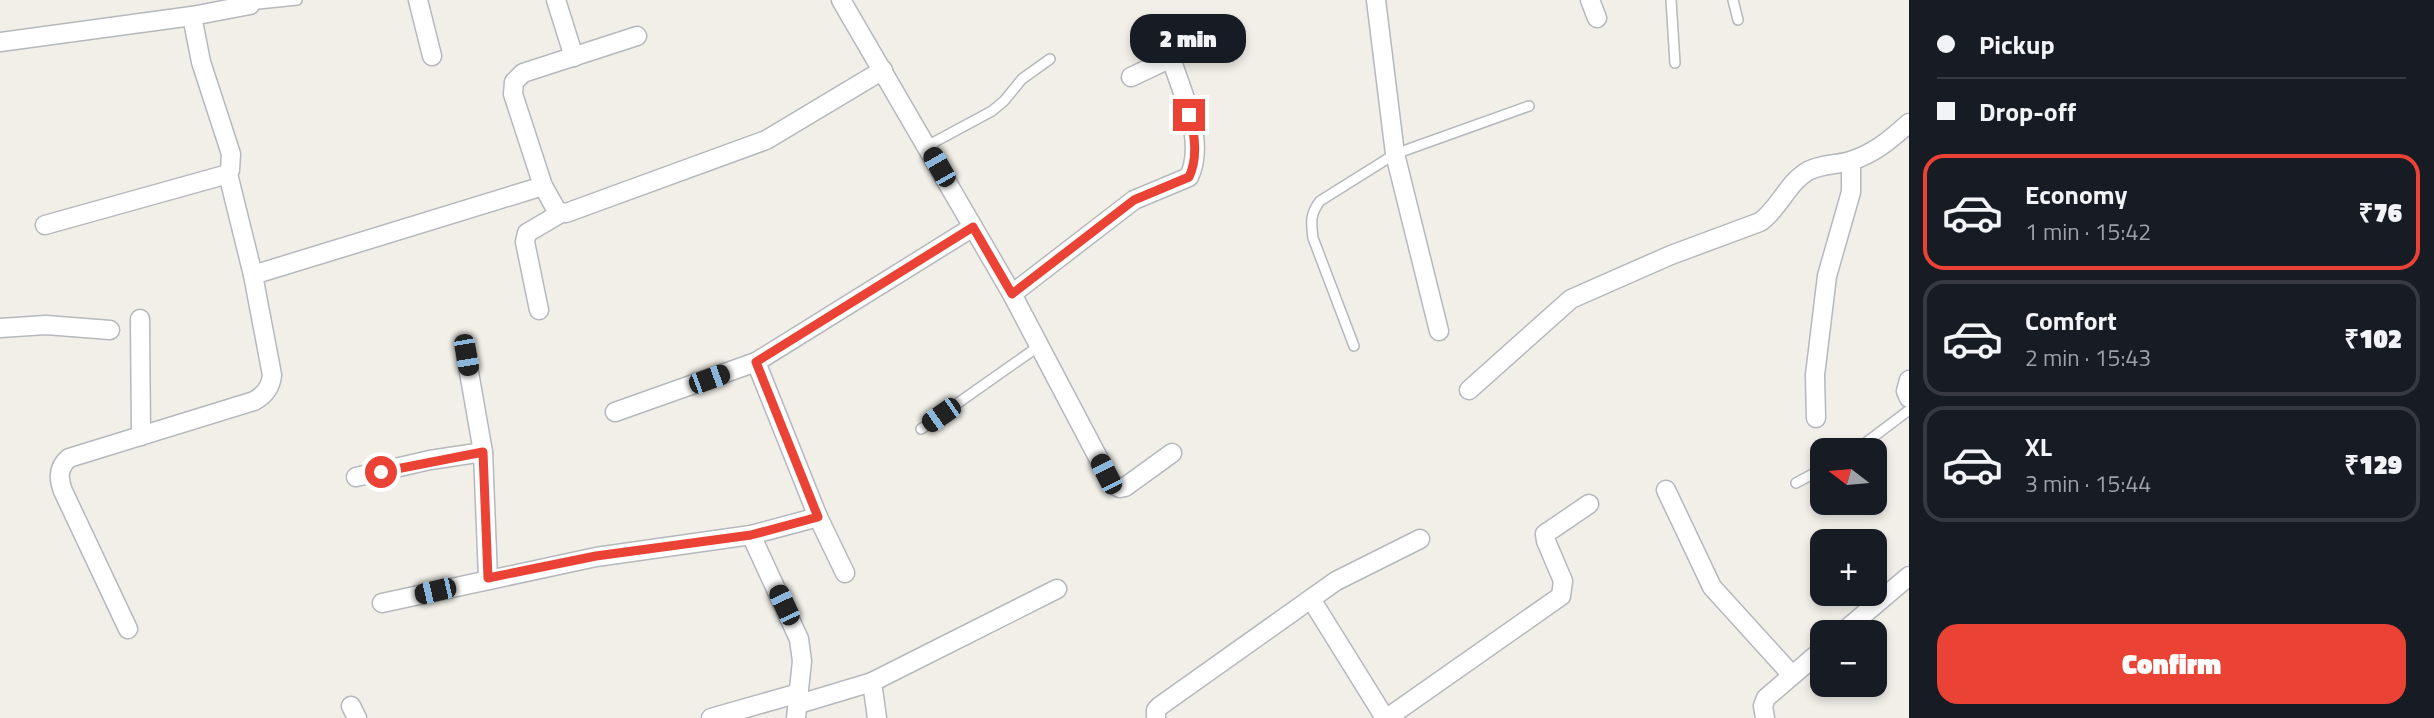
<!DOCTYPE html>
<meta charset="utf-8">
<style>
:root{--surface:#171b24;--page:#20242c;--text:#f1f3f6;--muted:#9ea1a6;--line:#363941;--accent:#ea4335}
body{margin:0;font-family:"Titillium Web",sans-serif;background:var(--page);color:var(--text);height:100vh;display:flex;flex-direction:column;font-size:26px;white-space:nowrap}
*{box-sizing:border-box;margin:0}
p{font-size:23px;color:var(--muted)}
.icon{flex:none;width:38px;height:38px;fill:none;stroke:currentColor;stroke-width:2;stroke-linecap:round;stroke-linejoin:round}
.map{position:relative;flex:1;overflow:hidden}
.drawer{display:flex;flex-direction:column;background:var(--surface);width:525px}
.drawer>*{flex:none}
.top-card{display:grid;align-content:center;height:154px;padding:0 28px;background:var(--surface)}
.needle{width:46px;rotate:286deg}
.tools{position:absolute;left:1810px;top:438px;display:grid;gap:14px}
.tools a{display:grid;place-items:center;width:77px;height:77px;border-radius:14px;background:var(--surface);box-shadow:0 4px 10px #0003;font-size:35px}
.end{position:absolute;width:32px;height:32px;margin:-16px;border:9px solid #ea4335;background:#fff;box-shadow:0 0 0 4px #fff}
.from{border-radius:50%}
.bubble{position:absolute;height:49px;border-radius:21px;background:var(--surface);box-shadow:0 4px 10px #0003;font-size:23px;font-weight:800;line-height:49px;text-align:center}
.car{position:absolute;width:21px;height:42px;margin:-21px -10px;border-radius:9px;box-shadow:0 0 5px 2px #0007;background:linear-gradient(#222 24%,#8ab4d8 0 40%,#222 0 76%,#8ab4d8 0 86%,#222 0)}
.top-card b{display:flex;align-items:center;gap:24px;height:66px;font-size:26px}
.top-card b+b{border-top:2px solid var(--line)}
.top-card i{width:18px;height:18px;background:var(--text)}
ul{padding:0;list-style:none}
li{display:flex;align-items:center;gap:21px;height:116px;margin:0 14px 10px;padding:0 14px;border:4px solid var(--line);border-radius:21px}
li div{flex:1}
li b{display:block;font-size:26px}
li em{font-style:normal;font-weight:800}
li.current{border-color:var(--accent)}
li>.icon{width:63px;height:63px;stroke-width:1.5}
.button{display:flex;gap:14px;margin-top:auto;padding:14px 28px}
.button a{flex:1;height:80px;border-radius:21px;background:var(--accent);color:#fff;font-size:28px;font-weight:800;line-height:80px;text-align:center}
main{display:flex;flex:1;min-height:0}
.map>svg:first-child{display:block}
.lines{fill:none;stroke-linecap:round;stroke-linejoin:round}
.service-casing{stroke:#b5b8bc;stroke-width:12}
.minor-casing{stroke:#b5b8bc;stroke-width:21}
.service{stroke:#fff;stroke-width:9}
.minor{stroke:#fff;stroke-width:18}
.route{stroke:#ea4335;stroke-width:9}
</style>
<main>
<div class="map">
<svg width="1909" height="718" viewBox="0 0 1909 718">
<rect width="100%" height="100%" fill="#f1efe8"/>
<g class="lines">
<g class="service-casing">
<g id="service">
<polyline points="1671,0 1675,63"/>
<polyline points="1733,0 1738,20"/>
<polyline points="250,5 297,0"/>
<polyline points="927,146 992,111 1004,101 1022,79 1050,59"/>
<path d="M1354 346 1313 238C1311 222 1310 214 1320 201L1395 154 1529 106"/>
<polyline points="921,429 1039,346"/>
<polyline points="1856,450 1909,410"/>
<polyline points="1796,483 1822,469"/>
</g>
</g>
<g class="minor-casing">
<g id="minor">
<polyline points="418,0 432,56"/>
<polyline points="556,0 574,57"/>
<polyline points="841,0 1012,294 1112,484 1120,488 1125,487 1172,453"/>
<polyline points="1376,0 1395,154 1439,331"/>
<polyline points="1590,0 1597,18"/>
<polyline points="637,36 523,73 514,82 513,94 543,186 557,211 566,213 766,140 883,70"/>
<polyline points="0,42 192,16 250,5 250,0"/>
<polyline points="1131,77 1171,58 1215,28"/>
<polyline points="45,225 228,174 230,170 231,154 201,62 192,16"/>
<polyline points="253,275 543,186"/>
<path d="M1012 294 1134 200 1189 177C1206 141 1182 93 1171 58"/>
<polyline points="539,310 525,242 527,233 561,213"/>
<polyline points="140,319 141,436"/>
<polyline points="0,328 46,325 110,330"/>
<polyline points="466,355 483,452 488,578"/>
<polyline points="756,362 818,517 845,573"/>
<polyline points="1909,380 1906,391 1909,398"/>
<path d="M1469 390 1571 299 1671 255 1760 222C1780 208 1787 183 1808 171 1821 164 1837 165 1850 161 1874 154 1891 139 1909 123"/>
<polyline points="615,412 756,362 973,227"/>
<polyline points="1816,418 1815,375 1827,276 1851,192 1851,161"/>
<polyline points="356,477 430,460 483,452"/>
<polyline points="1666,490 1712,587 1792,675"/>
<polyline points="751,535 799,639 802,661 796,718"/>
<polyline points="1311,599 1385,718"/>
<polyline points="382,603 596,557 751,535 818,517"/>
<path d="M128 629 63 491C58 478 58 467 69 458L254 401C265 395 271 387 272 375L253 275 228 174"/>
<polyline points="1843,632 1909,576"/>
<polyline points="872,682 877,718"/>
<polyline points="799,704 872,682 1057,589"/>
<polyline points="351,706 357,718"/>
<polyline points="711,718 799,693"/>
<polyline points="1156,718 1156,710 1160,706 1336,581 1420,539"/>
<polyline points="1387,718 1561,596 1563,581 1546,541 1545,534 1589,504"/>
<polyline points="1765,718 1763,706 1766,698 1822,650"/>
</g>
</g>
<use href="#service" class="service"/>
<use href="#minor" class="minor"/>
</g>
<g class="lines">
<path class="route" d="M381 472 483 452 488 578 596 556 751 535 818 517 756 362 973 227 1012 294 1134 200 1189 177C1198 159 1195 133 1189 115"/>
</g>
</svg>
<div class="tools">
<a><svg class="needle" viewBox="-14 -14 28 28"><path d="M0-13l5 13h-10z" fill="#e53935"/><path d="M0 13l5-13h-10z" fill="#9ea1a6"/></svg></a>
<a>+</a>
<a>−</a>
</div>
<i class="end from" style="left:381px;top:472px"></i>
<i class="end" style="left:1189px;top:115px"></i>
<div class="bubble" style="left:1130px;top:14px;width:116px">2 min</div>
<i class="car" style="left:939px;top:167px;rotate:330deg"></i>
<i class="car" style="left:466px;top:355px;rotate:170deg"></i>
<i class="car" style="left:709px;top:379px;rotate:70deg"></i>
<i class="car" style="left:941px;top:415px;rotate:235deg"></i>
<i class="car" style="left:1106px;top:474px;rotate:333deg"></i>
<i class="car" style="left:435px;top:591px;rotate:257deg"></i>
<i class="car" style="left:784px;top:605px;rotate:335deg"></i>
</div>
<section class="drawer">
<div class="top-card">
<b><i class="from"></i>Pickup</b>
<b><i></i>Drop-off</b>
</div>
<ul>
<li class="current"><svg class="icon" aria-label="car" viewBox="0 0 24 24"><path d="M5 17H2v-5l4-1 3-4h7l3 4 3 1v5h-3M9 17h6M6 11h13"/><circle cx="7" cy="17" r="2"/><circle cx="17" cy="17" r="2"/></svg><div><b>Economy</b><p>1 min · 15:42</p></div><em>₹76</em></li>
<li><svg class="icon" aria-label="car" viewBox="0 0 24 24"><path d="M5 17H2v-5l4-1 3-4h7l3 4 3 1v5h-3M9 17h6M6 11h13"/><circle cx="7" cy="17" r="2"/><circle cx="17" cy="17" r="2"/></svg><div><b>Comfort</b><p>2 min · 15:43</p></div><em>₹102</em></li>
<li><svg class="icon" aria-label="car" viewBox="0 0 24 24"><path d="M5 17H2v-5l4-1 3-4h7l3 4 3 1v5h-3M9 17h6M6 11h13"/><circle cx="7" cy="17" r="2"/><circle cx="17" cy="17" r="2"/></svg><div><b>XL</b><p>3 min · 15:44</p></div><em>₹129</em></li>
</ul>
<div class="button"><a>Confirm</a></div>
</section>
</main>
